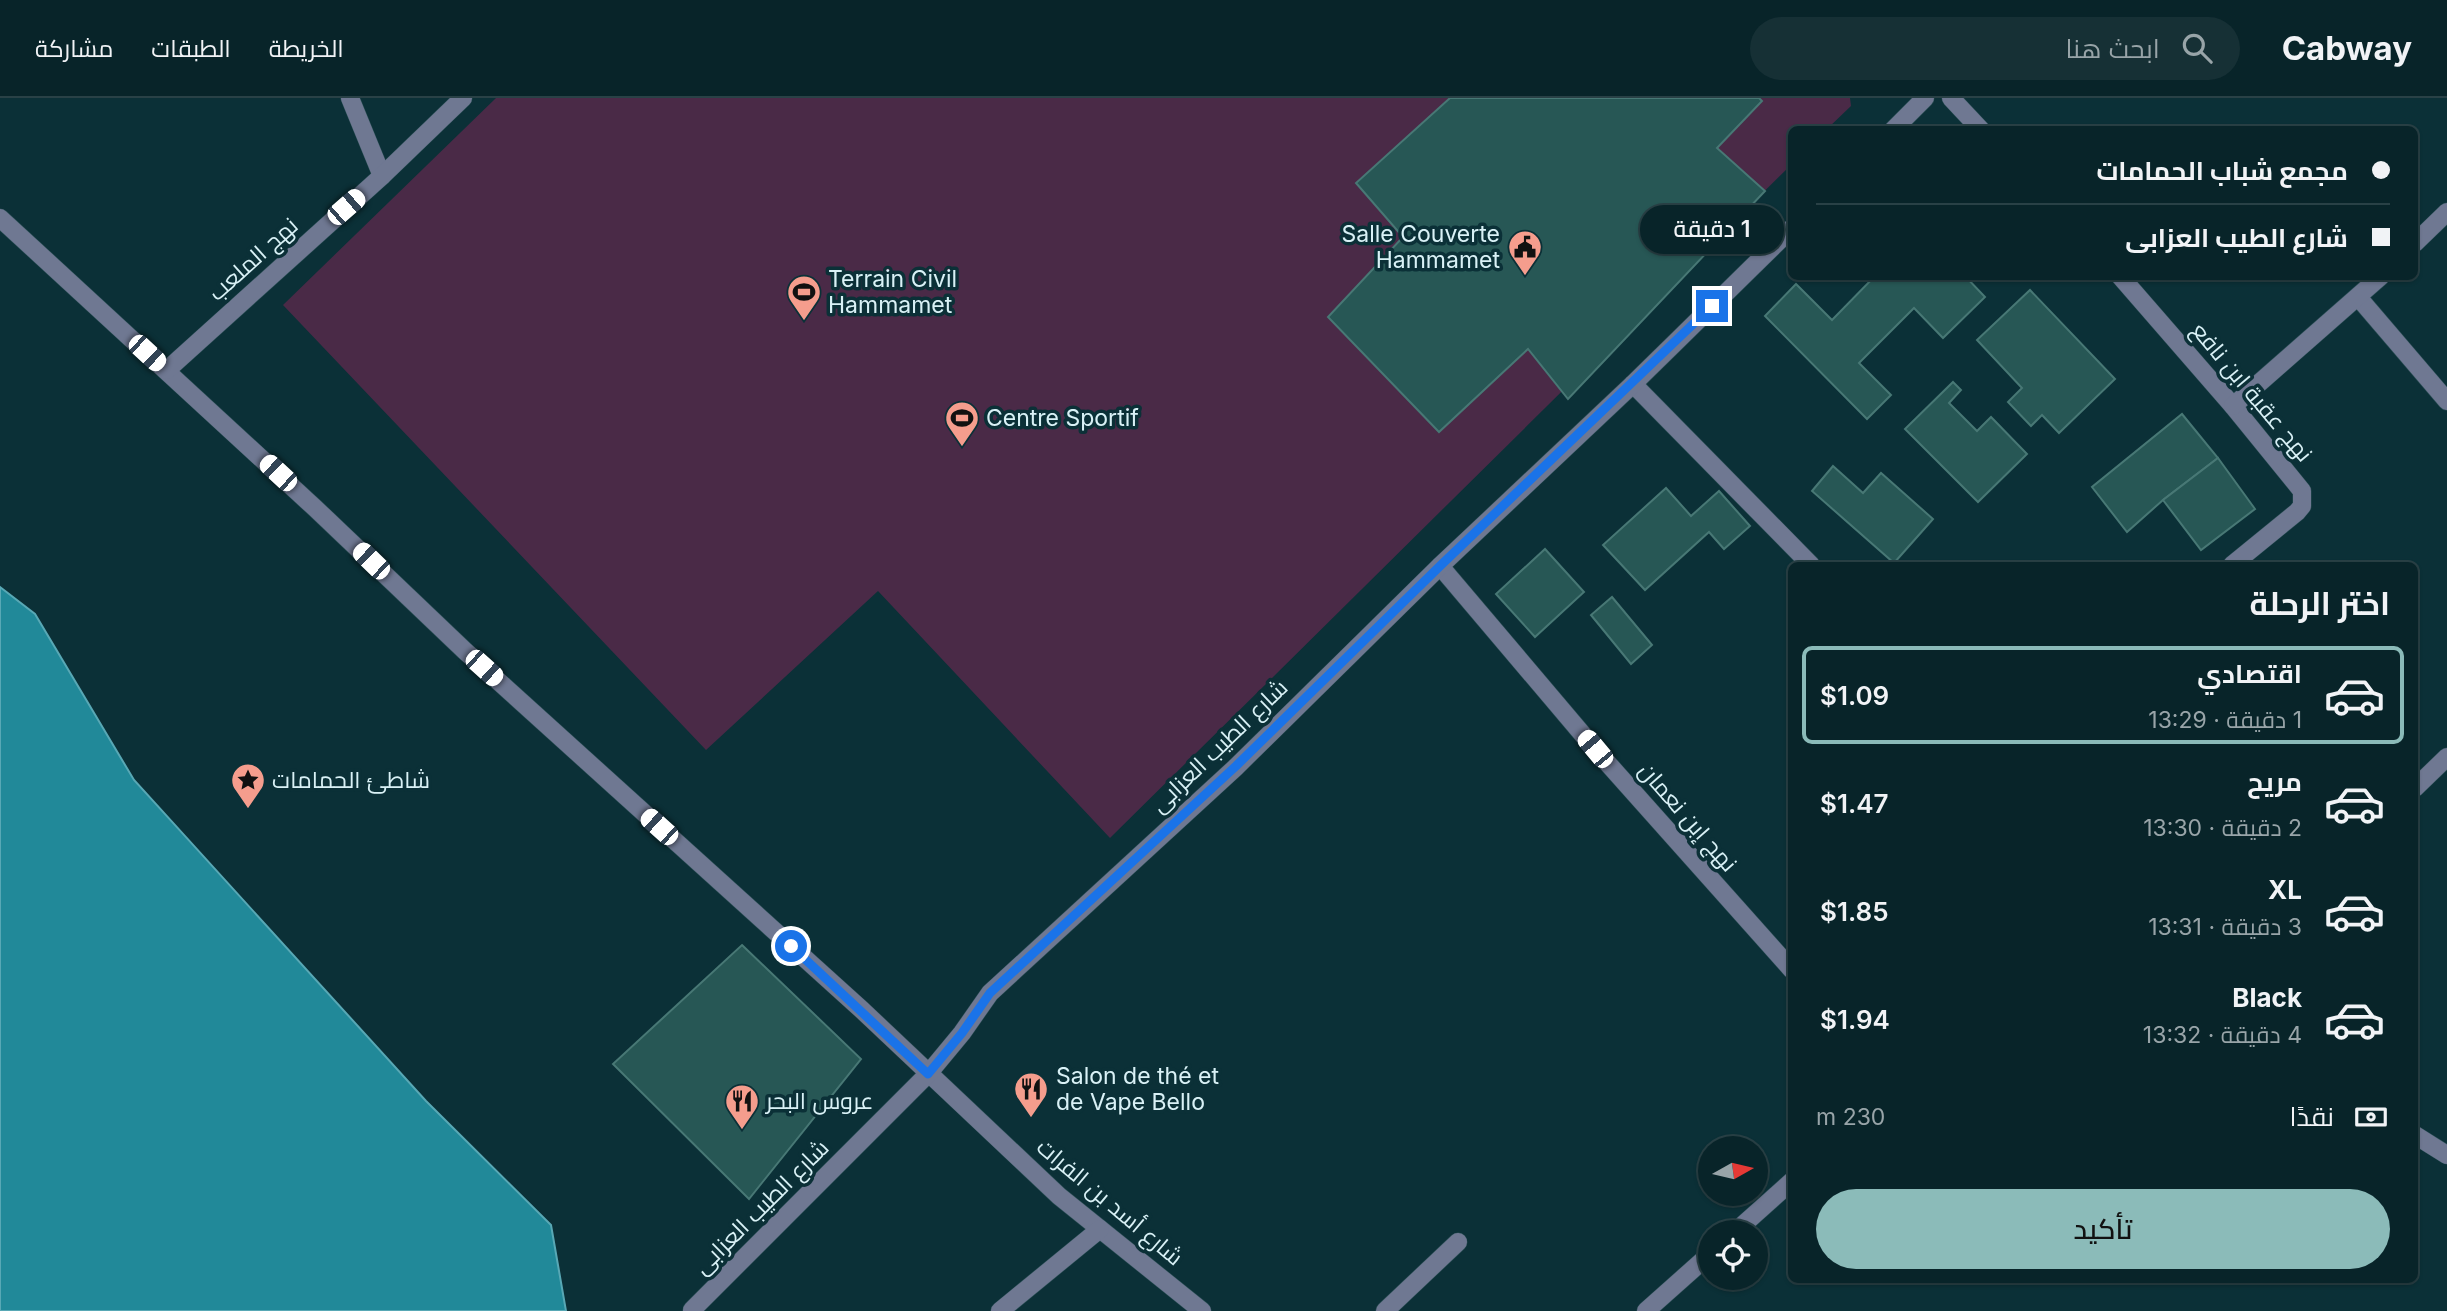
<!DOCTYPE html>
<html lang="ar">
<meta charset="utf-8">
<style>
:root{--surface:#082429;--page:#163035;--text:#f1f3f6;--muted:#98a4a8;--line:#294146;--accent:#8bbbb9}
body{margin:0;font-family:Inter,Cairo,sans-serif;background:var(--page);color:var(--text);direction:rtl;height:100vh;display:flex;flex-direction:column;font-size:26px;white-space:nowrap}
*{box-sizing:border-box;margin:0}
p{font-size:23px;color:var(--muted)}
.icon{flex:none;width:38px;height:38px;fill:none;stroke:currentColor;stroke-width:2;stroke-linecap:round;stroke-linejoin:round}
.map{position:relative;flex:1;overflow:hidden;direction:ltr}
.details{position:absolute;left:1788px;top:464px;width:630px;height:721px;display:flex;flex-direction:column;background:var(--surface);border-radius:10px;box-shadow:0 2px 5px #0004,0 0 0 2px var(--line);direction:rtl}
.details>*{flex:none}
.hud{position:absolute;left:1788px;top:28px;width:630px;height:154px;border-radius:10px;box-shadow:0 2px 5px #0004,0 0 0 2px var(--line);direction:rtl;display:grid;align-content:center;height:154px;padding:0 28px;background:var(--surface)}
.needle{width:46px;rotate:82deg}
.tools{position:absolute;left:1698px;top:1038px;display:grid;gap:14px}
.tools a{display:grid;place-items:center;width:70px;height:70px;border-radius:50%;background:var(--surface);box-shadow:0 2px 5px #0004,0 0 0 2px var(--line);font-size:35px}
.end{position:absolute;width:32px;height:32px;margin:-16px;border:9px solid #1a73e8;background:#fff;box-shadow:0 0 0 4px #fff}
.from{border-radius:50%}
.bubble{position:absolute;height:49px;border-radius:24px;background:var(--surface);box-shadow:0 2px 5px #0004,0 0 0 2px var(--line);font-size:23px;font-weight:600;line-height:49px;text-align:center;direction:rtl}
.car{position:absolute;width:21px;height:42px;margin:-21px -10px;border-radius:9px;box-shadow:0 0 5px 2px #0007;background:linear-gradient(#fff 24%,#345 0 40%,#fff 0 76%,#345 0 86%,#fff 0)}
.hud b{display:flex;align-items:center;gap:24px;height:66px;font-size:26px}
.hud b+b{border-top:2px solid var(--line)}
.hud i{width:18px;height:18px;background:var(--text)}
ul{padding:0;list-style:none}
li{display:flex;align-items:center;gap:21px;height:98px;margin:0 14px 10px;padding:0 14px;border:4px solid transparent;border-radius:10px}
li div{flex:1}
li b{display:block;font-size:26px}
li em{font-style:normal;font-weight:600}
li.current{border-color:var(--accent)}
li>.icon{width:63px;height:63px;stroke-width:1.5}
h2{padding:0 28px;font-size:32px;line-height:84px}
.pay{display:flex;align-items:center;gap:18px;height:77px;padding:0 28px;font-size:26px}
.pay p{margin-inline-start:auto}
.action{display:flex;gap:14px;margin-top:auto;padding:14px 28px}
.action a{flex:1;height:80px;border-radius:42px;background:var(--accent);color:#111;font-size:28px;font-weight:600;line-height:80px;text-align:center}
header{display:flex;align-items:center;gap:42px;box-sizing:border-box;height:98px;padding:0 35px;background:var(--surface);border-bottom:2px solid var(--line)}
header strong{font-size:33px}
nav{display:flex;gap:38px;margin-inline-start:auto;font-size:24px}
.search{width:490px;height:63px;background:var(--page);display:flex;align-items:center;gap:18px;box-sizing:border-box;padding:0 24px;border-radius:38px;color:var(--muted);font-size:26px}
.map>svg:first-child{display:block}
.green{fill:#4a2a47}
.water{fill:#218999;stroke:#58a8b5;stroke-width:2}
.building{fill:#275755;stroke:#487875;stroke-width:2}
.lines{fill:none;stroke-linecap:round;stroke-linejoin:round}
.minor-casing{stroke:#2c4f56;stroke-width:19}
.minor{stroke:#6f7892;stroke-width:18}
.route{stroke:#1a73e8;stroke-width:9}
.labels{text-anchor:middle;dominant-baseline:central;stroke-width:7;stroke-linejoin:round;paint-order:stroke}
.poi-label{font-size:23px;fill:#d9f1f6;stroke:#0b3037;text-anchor:start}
.street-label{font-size:23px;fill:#d9f1f6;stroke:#0b3037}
</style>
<header>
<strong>Cabway</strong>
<div class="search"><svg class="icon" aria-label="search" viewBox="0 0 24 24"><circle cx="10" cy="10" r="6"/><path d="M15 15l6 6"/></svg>ابحث هنا</div>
<nav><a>الخريطة</a><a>الطبقات</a><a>مشاركة</a></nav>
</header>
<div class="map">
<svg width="2447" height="1213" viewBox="0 0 2447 1213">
<rect width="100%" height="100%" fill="#0b3037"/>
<polygon class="green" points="496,0 1850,0 1851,8 1827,31 1792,32 1792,66 1110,740 878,493 706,652 283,207"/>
<polygon class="water" points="0,489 35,516 134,682 426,1003 551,1127 566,1213 0,1213"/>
<g class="building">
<polygon points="1450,0 1759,0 1762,3 1717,50 1765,93 1568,301 1528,251 1439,334 1328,219 1403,139 1356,85"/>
<polygon points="1875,178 1965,178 1985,199 1943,240 1914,210 1859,265 1891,297 1867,321 1765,218 1796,186 1832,222"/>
<polygon points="2030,192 2115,281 2059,335 2042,317 2031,328 2008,304 2022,290 1977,242"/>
<polygon points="1953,284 1961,292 1949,305 1977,333 1991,319 2027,356 1978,404 1905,331"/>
<polygon points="2182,316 2218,360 2163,402 2127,434 2092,389"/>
<polygon points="2218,360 2255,411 2201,452 2163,402"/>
<polygon points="1833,368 1863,395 1881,375 1933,421 1894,465 1812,393"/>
<polygon points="1666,390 1691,418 1719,393 1750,428 1724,451 1709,434 1645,492 1603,447"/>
<polygon points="1545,451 1584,494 1535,539 1496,496"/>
<polygon points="1612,499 1652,547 1631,566 1591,517"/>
<polygon points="742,847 861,961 749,1101 613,966"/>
</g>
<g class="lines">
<g class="minor-casing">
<g id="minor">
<polyline points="350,0 382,78"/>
<polyline points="1951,0 1981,32"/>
<polyline points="1893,32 1925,0"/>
<polyline points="0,120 315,410 465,553 862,912 1059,1098 1202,1213"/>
<polyline points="2415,145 2447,114"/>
<polyline points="2120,178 2233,308 2302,393 2302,408 2297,414 2232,467"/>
<polyline points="2358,199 2447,303"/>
<polyline points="167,272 382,78 463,0"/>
<polyline points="1633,286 1811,467"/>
<polyline points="2233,308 2381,178"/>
<polyline points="1440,468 1595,651 1792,872"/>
<polyline points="2415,690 2447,659"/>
<polyline points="2415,1037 2447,1057"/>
<polyline points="1735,1134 1792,1083"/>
<polyline points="692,1212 928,976 962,935 990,895 1236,669 1440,468 1633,286 1792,130"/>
<polyline points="1000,1213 1100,1131"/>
<polyline points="1385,1213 1458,1144"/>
<polyline points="1646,1213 1710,1156"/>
</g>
</g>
<use href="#minor" class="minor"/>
</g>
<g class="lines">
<polyline class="route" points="791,848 928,976 962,935 990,895 1236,668 1440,468 1712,208"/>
</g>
<defs>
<g id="civic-pin" transform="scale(1.75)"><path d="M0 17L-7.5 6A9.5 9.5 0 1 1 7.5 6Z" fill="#f59d8d" stroke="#0b3037"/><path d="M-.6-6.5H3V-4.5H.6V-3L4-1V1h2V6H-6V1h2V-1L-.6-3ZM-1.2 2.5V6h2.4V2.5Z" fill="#111"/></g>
<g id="stadium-pin" transform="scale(1.75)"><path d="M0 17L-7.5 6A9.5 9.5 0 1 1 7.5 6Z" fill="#f59d8d" stroke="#0b3037"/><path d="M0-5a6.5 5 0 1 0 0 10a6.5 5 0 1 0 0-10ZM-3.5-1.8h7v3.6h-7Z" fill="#111"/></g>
<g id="sight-pin" transform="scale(1.75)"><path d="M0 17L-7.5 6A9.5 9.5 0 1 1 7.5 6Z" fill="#f59d8d" stroke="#0b3037"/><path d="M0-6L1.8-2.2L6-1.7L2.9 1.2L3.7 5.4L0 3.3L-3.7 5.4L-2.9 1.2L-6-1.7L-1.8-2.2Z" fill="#111"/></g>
<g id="restaurant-pin" transform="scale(1.75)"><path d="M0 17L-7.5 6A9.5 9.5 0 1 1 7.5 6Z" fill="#f59d8d" stroke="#0b3037"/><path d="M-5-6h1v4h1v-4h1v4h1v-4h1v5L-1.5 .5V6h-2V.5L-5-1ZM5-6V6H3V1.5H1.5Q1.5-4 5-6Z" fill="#111"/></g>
</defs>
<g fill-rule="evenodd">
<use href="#civic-pin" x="1525" y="149"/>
<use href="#stadium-pin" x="804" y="194"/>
<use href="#stadium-pin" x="962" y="320"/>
<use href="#sight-pin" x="248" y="682"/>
<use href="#restaurant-pin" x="1031" y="991"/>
<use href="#restaurant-pin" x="742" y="1003"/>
</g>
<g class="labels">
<g class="poi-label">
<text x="1500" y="136" text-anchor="end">Salle Couverte<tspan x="1500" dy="26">Hammamet</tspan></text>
<text x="828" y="181">Terrain Civil<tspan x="828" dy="26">Hammamet</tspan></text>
<text x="986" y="320">Centre Sportif</text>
<text x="272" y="682">شاطئ الحمامات</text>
<text x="1056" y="978">Salon de thé et<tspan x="1056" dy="26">de Vape Bello</tspan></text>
<text x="766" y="1003">عروس البحر</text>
</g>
<g class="street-label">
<text transform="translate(253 161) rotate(-42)">نهج الملعب</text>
<text transform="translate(2252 294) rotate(50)">نهج عقبة ابن نافع</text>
<text transform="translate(1219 648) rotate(-44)">شارع الطيب العزابى</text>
<text transform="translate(1688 719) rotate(49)">نهج إبن نعمان</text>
<text transform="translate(1110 1104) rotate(40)">شارع أسد بن الفرات</text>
<text transform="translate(761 1109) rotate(-45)">شارع الطيب العزابى</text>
</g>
</g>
</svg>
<div class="tools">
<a><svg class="needle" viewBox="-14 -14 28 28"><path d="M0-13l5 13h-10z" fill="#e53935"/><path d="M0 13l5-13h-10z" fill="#98a4a8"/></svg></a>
<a><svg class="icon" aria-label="locate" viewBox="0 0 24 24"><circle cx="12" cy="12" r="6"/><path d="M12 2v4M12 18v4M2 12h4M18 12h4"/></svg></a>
</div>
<i class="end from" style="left:791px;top:848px"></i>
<i class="end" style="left:1712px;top:208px"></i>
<div class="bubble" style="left:1640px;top:107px;width:144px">1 دقيقة</div>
<i class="car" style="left:346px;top:109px;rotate:49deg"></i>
<i class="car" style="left:147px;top:255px;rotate:133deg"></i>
<i class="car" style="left:278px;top:375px;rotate:313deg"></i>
<i class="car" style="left:371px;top:463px;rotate:314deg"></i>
<i class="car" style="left:484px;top:570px;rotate:132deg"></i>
<i class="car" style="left:1595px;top:651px;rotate:320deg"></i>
<i class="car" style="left:659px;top:729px;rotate:312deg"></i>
<div class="hud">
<b><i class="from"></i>مجمع شباب الحمامات</b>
<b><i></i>شارع الطيب العزابى</b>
</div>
<section class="details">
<h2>اختر الرحلة</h2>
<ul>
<li class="current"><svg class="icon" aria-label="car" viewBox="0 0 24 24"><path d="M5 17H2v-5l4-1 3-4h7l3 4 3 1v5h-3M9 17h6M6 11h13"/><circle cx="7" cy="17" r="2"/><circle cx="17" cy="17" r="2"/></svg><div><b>اقتصادي</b><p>1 دقيقة · 13:29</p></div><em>$1.09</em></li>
<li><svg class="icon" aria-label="car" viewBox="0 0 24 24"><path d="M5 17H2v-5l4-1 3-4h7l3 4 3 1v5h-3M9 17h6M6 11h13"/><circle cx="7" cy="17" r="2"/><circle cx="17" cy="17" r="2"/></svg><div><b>مريح</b><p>2 دقيقة · 13:30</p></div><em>$1.47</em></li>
<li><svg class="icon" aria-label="car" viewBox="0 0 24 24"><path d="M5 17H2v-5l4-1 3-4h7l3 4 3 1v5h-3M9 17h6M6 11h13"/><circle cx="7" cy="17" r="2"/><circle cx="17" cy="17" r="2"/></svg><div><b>XL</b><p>3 دقيقة · 13:31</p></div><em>$1.85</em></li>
<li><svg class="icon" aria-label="car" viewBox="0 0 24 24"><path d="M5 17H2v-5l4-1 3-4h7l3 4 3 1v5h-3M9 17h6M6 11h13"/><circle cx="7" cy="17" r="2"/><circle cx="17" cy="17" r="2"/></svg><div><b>Black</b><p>4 دقيقة · 13:32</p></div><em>$1.94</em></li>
</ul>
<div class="pay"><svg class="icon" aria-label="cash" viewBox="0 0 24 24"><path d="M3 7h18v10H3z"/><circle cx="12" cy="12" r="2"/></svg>نقدًا<p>230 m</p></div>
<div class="action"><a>تأكيد</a></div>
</section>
</div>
